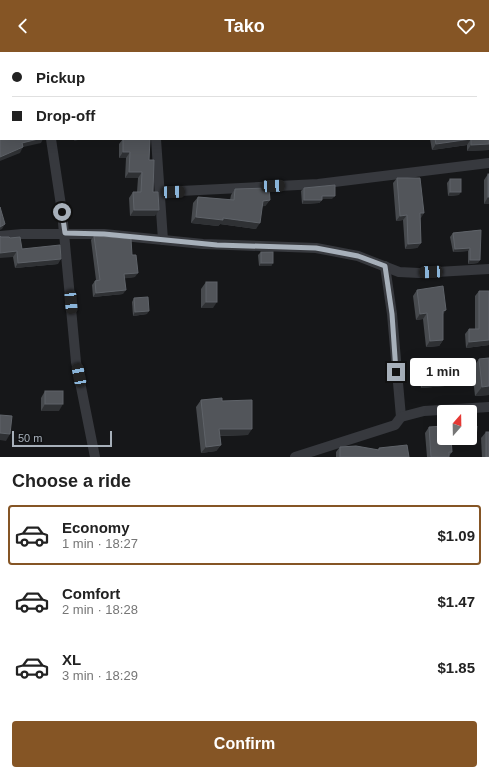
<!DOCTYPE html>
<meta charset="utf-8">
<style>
:root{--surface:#fff;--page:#f6f6f6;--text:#222;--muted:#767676;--line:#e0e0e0;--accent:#855525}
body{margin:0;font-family:Arial,sans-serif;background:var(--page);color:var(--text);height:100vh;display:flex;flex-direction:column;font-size:15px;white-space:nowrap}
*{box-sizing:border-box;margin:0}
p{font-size:13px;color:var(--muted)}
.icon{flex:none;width:22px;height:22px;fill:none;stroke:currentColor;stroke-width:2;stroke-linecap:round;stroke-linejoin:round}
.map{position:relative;height:405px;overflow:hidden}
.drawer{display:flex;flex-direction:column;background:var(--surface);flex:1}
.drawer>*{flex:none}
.banner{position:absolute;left:0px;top:0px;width:489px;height:88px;box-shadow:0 4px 16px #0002;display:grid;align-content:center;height:88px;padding:0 12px;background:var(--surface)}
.needle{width:26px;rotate:20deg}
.fabs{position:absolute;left:437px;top:353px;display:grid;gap:8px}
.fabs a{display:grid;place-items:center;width:40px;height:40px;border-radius:4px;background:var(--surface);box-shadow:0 4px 16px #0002;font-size:20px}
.scale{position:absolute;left:12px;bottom:10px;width:100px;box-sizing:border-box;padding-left:4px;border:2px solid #a7b0ba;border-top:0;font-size:11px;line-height:14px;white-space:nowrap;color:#a7b0ba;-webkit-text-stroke:3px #111214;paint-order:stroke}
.end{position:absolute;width:18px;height:18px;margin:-9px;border:5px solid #a7b0ba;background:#111;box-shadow:0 0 0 2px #111}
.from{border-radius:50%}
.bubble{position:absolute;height:28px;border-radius:4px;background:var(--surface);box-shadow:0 4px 16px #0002;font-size:13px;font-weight:600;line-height:28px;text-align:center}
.car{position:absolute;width:12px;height:24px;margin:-12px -6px;border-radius:5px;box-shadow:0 0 3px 1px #0007;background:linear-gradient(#222 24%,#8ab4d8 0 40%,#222 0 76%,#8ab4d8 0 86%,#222 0)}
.banner b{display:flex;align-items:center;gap:14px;height:38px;font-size:15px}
.banner b+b{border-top:1px solid var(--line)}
.banner i{width:10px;height:10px;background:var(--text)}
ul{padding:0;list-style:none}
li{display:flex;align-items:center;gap:12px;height:60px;margin:0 8px 6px;padding:0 4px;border:2px solid transparent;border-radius:4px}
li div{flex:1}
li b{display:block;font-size:15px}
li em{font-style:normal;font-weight:600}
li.active{border-color:var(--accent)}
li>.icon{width:36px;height:36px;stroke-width:1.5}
h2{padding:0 12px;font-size:18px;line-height:48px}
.primary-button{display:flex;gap:8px;margin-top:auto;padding:8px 12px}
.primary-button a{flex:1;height:46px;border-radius:4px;background:var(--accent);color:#fff;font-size:16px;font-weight:600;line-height:46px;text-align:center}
header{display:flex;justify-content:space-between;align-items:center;height:52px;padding:0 12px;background:var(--accent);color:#fff;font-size:18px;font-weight:600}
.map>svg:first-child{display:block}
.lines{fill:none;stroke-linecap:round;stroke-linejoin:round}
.street{stroke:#37393e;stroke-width:10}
.wall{fill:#474a4e}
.shaded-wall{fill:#2f3134}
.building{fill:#52555a;stroke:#5f6369}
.route{stroke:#a7b0ba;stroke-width:5}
</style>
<header><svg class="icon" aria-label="back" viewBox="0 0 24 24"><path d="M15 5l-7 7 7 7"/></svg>Tako<svg class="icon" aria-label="heart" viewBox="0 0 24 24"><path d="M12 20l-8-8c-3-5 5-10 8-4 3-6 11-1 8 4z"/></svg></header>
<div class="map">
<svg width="489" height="405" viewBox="0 0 489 405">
<rect width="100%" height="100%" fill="#161719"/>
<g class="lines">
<g class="street">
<polyline points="36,0 36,1"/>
<polyline points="150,0 150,1"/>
<polyline points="51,87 62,160 76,310 95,405"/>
<polyline points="156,87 163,188"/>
<polyline points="160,140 318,132 489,111"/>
<polyline points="0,184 22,182 104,182 203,192 316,196 358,204 399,220 419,221 489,217"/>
<polyline points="385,214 392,262 401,365"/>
<polyline points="295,405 395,373 401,365 424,359 489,355"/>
</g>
</g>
<g class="wall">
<polygon points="123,87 149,108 153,140 155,164 130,164 129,146 133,140 137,140 138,126 125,126 126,106 119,106 119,92"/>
<polygon points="430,87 488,87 489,98 467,99 467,93 432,98"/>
<polygon points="488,122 489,122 489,152 484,152 484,128"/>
<polygon points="397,126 421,166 420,166 421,191 417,196 405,197 403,168 396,169 393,131"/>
<polygon points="450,127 459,143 448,144 447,131"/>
<polygon points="304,136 332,147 322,147 322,148 319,151 302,152 301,139"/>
<polygon points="235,137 270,148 265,154 262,154 256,177 220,172 218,174 191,171 193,151 198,145 230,148 231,143"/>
<polygon points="481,178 478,211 468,212 468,199 453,200 450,185 453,181"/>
<polygon points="94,184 132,203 135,225 125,226 123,242 93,245 92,233 95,229 96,228 91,188"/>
<polygon points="1,185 10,186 22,197 58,212 15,216 13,205"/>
<polygon points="261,200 273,211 271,214 259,214 258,203"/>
<polygon points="206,230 213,256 201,256 201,237"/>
<polygon points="417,238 443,288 439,294 426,295 423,267 416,268 413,244"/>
<polygon points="479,239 489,293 466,296 465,282 469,277 475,277 475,244"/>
<polygon points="134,246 147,262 133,264 132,250"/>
<polygon points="489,306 489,343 475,344 472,317 479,307"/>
<polygon points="424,313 445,334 421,336 419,320"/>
<polygon points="45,339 59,359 41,359 41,346"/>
<polygon points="201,348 222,349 248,383 220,384 221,393 216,399 201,401 196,355"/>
<polygon points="429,375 476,387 472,392 452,392 452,400 449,404 449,405 427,405 425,381"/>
<polygon points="486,380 489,405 482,405 481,386"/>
<polygon points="340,395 378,398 379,396 409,405 336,405 336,400"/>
</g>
<g class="shaded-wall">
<polygon points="113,0 120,0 112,1"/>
<polygon points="38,87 43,87 41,91 19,96 22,91"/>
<polygon points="75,87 82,87 74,89"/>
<polygon points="471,87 467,93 432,98 436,92"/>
<polygon points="489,92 489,98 467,99 471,93"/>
<polygon points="23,95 20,101 0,109 0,105"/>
<polygon points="123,100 130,100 126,106 119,106"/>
<polygon points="129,120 142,120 138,126 125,126"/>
<polygon points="450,140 461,140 459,143 448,144"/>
<polygon points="322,144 335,144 332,147 319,147"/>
<polygon points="488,145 489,145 489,152 484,152"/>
<polygon points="270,148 265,154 259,155 263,149"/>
<polygon points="304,148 322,148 319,151 302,152"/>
<polygon points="134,158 159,158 155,164 130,164"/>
<polygon points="420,161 424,161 421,166 416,166"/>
<polygon points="407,163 403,168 396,169 400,164"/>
<polygon points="196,165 223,166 260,171 256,177 220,172 218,174 191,171"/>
<polygon points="5,172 2,177 0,178 0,175"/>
<polygon points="421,191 417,196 405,197 408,192"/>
<polygon points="470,196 468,199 453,200 455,197"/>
<polygon points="17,199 13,205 0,206 0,201"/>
<polygon points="61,207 58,212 15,216 18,211"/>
<polygon points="470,208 480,208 478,211 468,212"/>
<polygon points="261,211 273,211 271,214 259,214"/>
<polygon points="138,221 135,225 121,227 124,222"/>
<polygon points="126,238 123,242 93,245 96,241"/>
<polygon points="206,250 217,250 213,256 201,256"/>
<polygon points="446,258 442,264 443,259"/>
<polygon points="149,259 147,262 133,264 135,260"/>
<polygon points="427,261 423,267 416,268 420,262"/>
<polygon points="443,288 439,294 426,295 430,289"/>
<polygon points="489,288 489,293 466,296 469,290"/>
<polygon points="449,328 445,334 421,336 425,329"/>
<polygon points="489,334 489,343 475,344 482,335"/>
<polygon points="45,352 63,352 59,359 41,359"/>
<polygon points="219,377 252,377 248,383 214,384"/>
<polygon points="0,381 10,382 6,389 0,388"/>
<polygon points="451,386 476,387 472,392 447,392"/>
<polygon points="221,393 216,399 201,401 206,395"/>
</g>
<g class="building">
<rect x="63" y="0" width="27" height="1"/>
<rect x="444" y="0" width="44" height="1"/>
<polygon points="488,44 489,44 489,92 471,93 471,87 436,92 435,87 488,87"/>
<polygon points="0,81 1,81 1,87 38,87 22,91 23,95 0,105"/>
<polygon points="123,87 150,87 149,108 154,108 153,140 158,140 159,158 134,158 133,140 141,140 142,120 129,120 130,100 123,100"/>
<rect x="488" y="122" width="1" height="23"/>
<polygon points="397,126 420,126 424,161 420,161 421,191 408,192 407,163 400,164"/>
<rect x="450" y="127" width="11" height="13"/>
<polygon points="335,133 335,144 322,144 322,148 304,148 304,136"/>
<polygon points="269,136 270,148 263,149 260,171 223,166 223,168 196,165 198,145 234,148 235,137"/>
<polygon points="0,155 5,172 0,175"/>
<polygon points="481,178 480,208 470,208 470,196 455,197 453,181"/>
<polygon points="0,184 1,185 9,185 10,186 20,185 22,197 60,193 61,207 18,211 17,199 0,201"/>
<polygon points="94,184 131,187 132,203 136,203 138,221 124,222 126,238 96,241 95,229 100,228"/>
<rect x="261" y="200" width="12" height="11"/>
<rect x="206" y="230" width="11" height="20"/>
<polygon points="443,234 446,258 443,259 443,288 430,289 427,261 420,262 417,238"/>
<polygon points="479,239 489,239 489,288 469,290 469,277 479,277"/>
<polygon points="148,245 149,259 135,260 134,246"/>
<polygon points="489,306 489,334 482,335 479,307"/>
<polygon points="448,311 449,328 425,329 424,313"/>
<rect x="45" y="339" width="18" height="13"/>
<polygon points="222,346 222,349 252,348 252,377 219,377 221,393 206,395 201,348"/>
<polygon points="0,363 12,364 10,382 0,381"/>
<polygon points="444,374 444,386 470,386 470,374 477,374 476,387 451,386 452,400 449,400 449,405 431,405 429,375"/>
<rect x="486" y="380" width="3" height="25"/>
<polygon points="407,393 409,405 340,405 340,395 356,394 379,398 379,396"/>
</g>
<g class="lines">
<polyline class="route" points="62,160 65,181 104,182 217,193 316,196 358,204 385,214 392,262 396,320"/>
</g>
</svg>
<div class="fabs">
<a><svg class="needle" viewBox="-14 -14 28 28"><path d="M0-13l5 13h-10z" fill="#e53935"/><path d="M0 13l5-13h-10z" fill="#767676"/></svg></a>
</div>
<div class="scale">50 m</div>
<i class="end from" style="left:62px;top:160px"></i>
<i class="end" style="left:396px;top:320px"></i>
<div class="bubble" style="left:410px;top:306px;width:66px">1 min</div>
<i class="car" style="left:273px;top:134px;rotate:87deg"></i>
<i class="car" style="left:173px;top:140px;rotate:88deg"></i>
<i class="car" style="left:431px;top:220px;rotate:267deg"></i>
<i class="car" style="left:71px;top:250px;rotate:175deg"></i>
<i class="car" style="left:79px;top:323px;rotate:349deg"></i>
<div class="banner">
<b><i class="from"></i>Pickup</b>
<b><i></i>Drop-off</b>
</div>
</div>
<section class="drawer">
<h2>Choose a ride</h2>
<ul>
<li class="active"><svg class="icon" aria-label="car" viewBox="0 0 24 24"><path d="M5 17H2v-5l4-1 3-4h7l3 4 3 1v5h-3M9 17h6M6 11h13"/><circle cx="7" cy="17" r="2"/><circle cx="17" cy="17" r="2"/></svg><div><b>Economy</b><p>1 min · 18:27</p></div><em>$1.09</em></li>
<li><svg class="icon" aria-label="car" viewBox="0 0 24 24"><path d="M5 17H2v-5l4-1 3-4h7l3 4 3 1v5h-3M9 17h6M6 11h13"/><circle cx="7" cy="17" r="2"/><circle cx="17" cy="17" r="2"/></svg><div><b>Comfort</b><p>2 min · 18:28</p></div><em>$1.47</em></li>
<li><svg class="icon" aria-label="car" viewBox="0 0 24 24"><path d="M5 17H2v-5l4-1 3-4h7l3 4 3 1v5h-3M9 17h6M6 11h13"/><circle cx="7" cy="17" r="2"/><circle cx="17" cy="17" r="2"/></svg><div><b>XL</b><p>3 min · 18:29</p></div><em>$1.85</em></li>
</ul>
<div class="primary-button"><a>Confirm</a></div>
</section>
